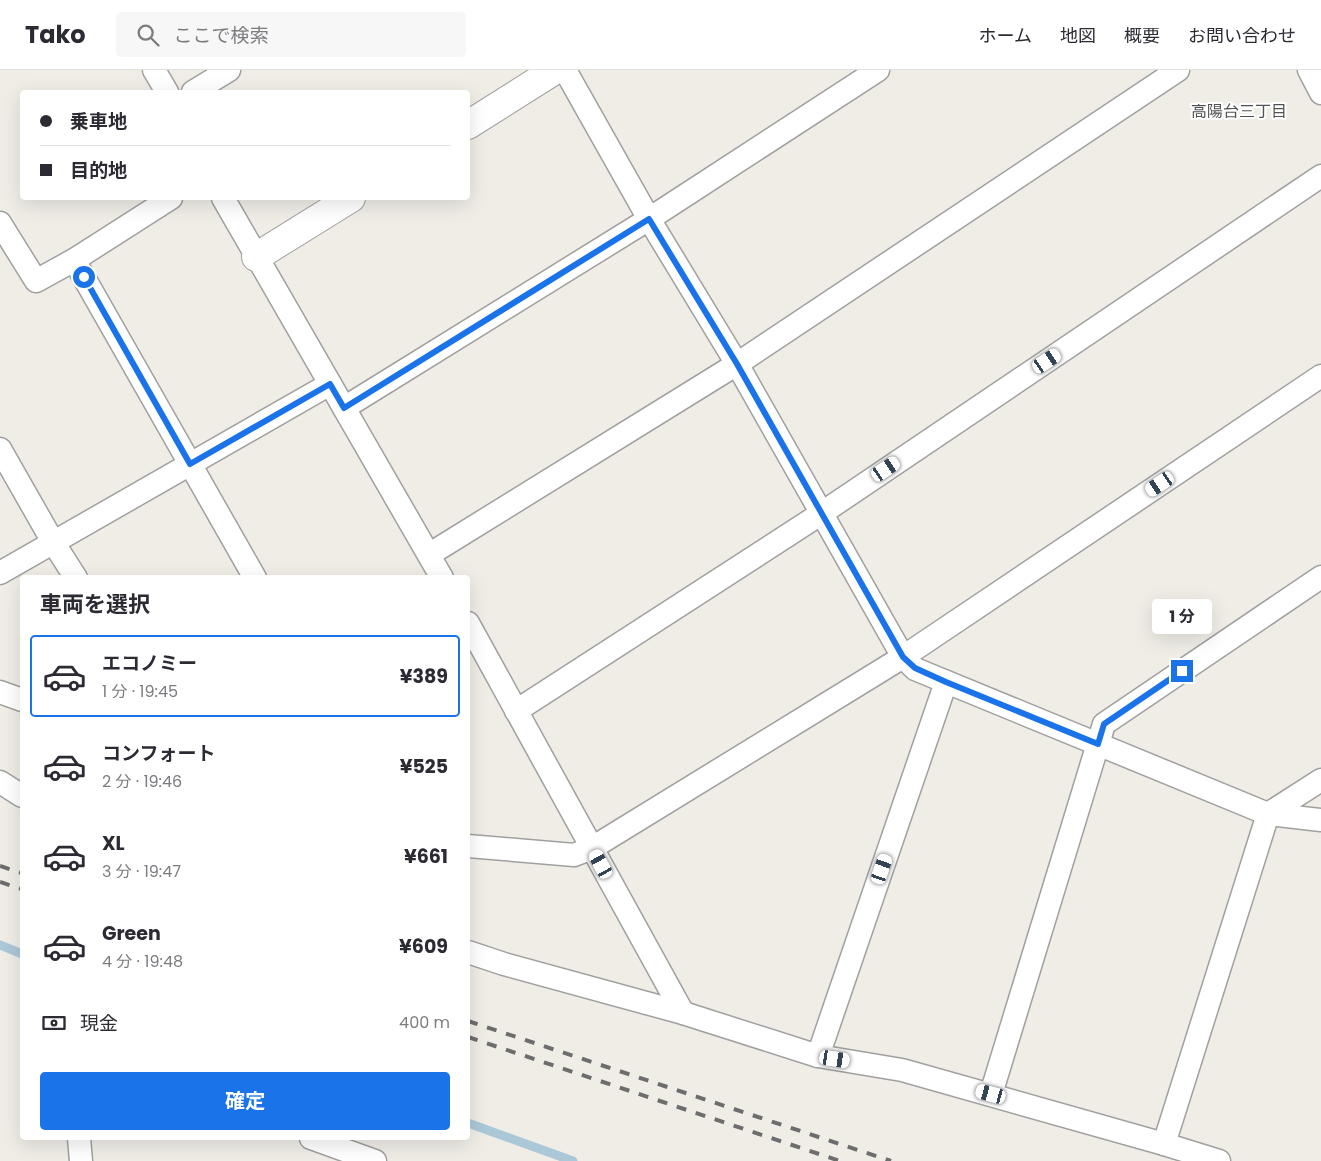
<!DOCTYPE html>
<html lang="ja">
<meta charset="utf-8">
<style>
:root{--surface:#fff;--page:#f7f7f7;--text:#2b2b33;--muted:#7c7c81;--line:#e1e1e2;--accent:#1a73e8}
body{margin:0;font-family:Poppins,"Noto Sans JP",sans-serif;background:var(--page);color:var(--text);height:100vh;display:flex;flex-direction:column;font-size:19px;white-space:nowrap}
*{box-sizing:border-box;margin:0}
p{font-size:16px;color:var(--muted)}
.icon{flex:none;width:28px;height:28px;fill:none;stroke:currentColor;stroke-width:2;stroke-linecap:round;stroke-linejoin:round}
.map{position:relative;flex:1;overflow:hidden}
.drawer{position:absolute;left:20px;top:505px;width:450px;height:565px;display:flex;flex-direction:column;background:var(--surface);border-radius:5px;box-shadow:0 5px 20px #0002}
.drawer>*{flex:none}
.hud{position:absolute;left:20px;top:20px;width:450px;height:110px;border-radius:5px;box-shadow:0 5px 20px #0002;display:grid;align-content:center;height:110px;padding:0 20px;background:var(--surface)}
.end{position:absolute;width:22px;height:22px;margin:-11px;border:6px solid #1a73e8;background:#fff;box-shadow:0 0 0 2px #fff}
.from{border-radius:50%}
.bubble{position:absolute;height:35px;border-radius:5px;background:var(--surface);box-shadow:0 5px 20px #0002;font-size:16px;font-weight:700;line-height:35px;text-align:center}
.car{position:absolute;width:15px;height:30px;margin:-15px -8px;border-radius:6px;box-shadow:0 0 4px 1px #0007;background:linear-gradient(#fff 24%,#345 0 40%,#fff 0 76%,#345 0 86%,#fff 0)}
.hud b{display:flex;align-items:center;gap:18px;height:48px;font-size:19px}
.hud b+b{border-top:1px solid var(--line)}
.hud i{width:12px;height:12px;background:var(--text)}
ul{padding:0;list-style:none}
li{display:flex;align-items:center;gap:15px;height:82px;margin:0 10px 8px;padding:0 10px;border:2px solid transparent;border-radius:5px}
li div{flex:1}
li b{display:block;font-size:19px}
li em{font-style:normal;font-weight:700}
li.on{border-color:var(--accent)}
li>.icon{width:45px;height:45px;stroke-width:1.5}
h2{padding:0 20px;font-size:22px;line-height:60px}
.pay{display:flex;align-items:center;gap:12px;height:55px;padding:0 20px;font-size:19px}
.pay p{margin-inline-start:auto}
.action{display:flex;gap:10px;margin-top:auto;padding:10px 20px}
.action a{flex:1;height:58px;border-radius:5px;background:var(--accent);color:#fff;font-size:20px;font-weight:700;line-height:58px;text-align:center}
header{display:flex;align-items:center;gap:30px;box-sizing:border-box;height:70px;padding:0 25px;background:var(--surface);border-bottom:1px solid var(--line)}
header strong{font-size:24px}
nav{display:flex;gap:28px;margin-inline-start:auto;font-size:18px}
.search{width:350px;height:45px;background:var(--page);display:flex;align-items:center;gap:12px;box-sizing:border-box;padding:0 18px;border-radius:5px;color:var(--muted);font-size:19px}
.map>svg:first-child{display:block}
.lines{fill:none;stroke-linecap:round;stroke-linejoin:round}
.stream{stroke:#abc8d8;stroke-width:9}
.minor-casing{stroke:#a0a0a0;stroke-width:25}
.tertiary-casing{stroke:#a0a0a0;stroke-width:30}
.minor{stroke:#fff;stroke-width:22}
.tertiary{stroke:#fff;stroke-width:28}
.rail{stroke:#6d6d6d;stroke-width:4;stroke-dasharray:10 10;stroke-linecap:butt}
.route{stroke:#1a73e8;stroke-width:6}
.labels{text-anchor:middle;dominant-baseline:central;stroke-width:4;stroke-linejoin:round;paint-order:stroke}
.neighbourhood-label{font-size:16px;fill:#525252;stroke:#fff}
</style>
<header>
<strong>Tako</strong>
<div class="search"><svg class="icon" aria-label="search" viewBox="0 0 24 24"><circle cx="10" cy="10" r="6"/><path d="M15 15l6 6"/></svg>ここで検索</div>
<nav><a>ホーム</a><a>地図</a><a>概要</a><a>お問い合わせ</a></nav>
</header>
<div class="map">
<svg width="1321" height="1091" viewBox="0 0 1321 1091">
<rect width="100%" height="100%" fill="#efede6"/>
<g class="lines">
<g class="stream">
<polyline points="0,875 22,884"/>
<polyline points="468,1053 573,1091"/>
</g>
<g class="minor-casing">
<g id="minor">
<polyline points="154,0 167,22"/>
<polyline points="565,0 649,149 737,294 903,587 915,599 1268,744 1321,750"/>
<polyline points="1309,0 1321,23"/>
<polyline points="193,22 229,0"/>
<polyline points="223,128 442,508"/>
<polyline points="0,153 36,211 74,190 171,128"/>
<polyline points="74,190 255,508"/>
<polyline points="344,338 649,149 878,0"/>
<polyline points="0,379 53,472 76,508"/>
<polyline points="430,484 737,294 1178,0"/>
<polyline points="0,503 330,314"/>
<polyline points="468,553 683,943"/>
<polyline points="0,622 22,630"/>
<polyline points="516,641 822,443 1321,106"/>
<polyline points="0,712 22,726"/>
<polyline points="468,776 574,785 592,778 903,587 1321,306"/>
<polyline points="468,882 504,894 683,943 818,986 902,1000 1164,1074 1219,1091"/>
<polyline points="818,986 946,612"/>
<polyline points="991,1024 1104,654 1321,507"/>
<polyline points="79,1068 81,1091"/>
<polyline points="311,1068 375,1091"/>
<polyline points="1164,1074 1268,744 1321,710"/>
</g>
</g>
<g class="tertiary-casing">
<g id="tertiary">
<polyline points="468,55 555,0"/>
<polyline points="256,187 351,128"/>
</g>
</g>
<use href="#minor" class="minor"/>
<use href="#tertiary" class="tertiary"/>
<g class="rail">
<polyline points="0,796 22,803"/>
<polyline points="0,812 22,819"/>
<polyline points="468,951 891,1091"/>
<polyline points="468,967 840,1091"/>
</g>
</g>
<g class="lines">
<polyline class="route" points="84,207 190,394 330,314 344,338 649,149 737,294 903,587 915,598 946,612 1098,674 1104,654 1182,601"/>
</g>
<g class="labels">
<g class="neighbourhood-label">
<text x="1239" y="41">高陽台三丁目</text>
</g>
</g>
</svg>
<i class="end from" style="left:84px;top:207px"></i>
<i class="end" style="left:1182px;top:601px"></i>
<div class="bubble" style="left:1152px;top:529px;width:60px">1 分</div>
<i class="car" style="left:1047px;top:291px;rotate:56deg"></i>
<i class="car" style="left:886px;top:399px;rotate:56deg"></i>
<i class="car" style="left:1160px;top:414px;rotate:236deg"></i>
<i class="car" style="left:601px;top:794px;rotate:331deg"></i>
<i class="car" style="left:882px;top:799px;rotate:19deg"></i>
<i class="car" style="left:835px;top:989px;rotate:99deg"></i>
<i class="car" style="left:991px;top:1024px;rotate:285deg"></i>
<div class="hud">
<b><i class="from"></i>乗車地</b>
<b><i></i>目的地</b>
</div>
<section class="drawer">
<h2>車両を選択</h2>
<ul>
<li class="on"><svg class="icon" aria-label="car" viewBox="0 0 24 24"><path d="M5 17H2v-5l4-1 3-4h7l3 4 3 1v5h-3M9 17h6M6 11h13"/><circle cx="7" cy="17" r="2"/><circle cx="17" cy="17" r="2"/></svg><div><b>エコノミー</b><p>1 分 · 19:45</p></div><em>¥389</em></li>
<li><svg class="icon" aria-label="car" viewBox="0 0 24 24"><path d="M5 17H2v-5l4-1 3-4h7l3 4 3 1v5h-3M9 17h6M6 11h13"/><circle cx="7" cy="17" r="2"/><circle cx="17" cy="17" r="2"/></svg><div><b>コンフォート</b><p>2 分 · 19:46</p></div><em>¥525</em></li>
<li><svg class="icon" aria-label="car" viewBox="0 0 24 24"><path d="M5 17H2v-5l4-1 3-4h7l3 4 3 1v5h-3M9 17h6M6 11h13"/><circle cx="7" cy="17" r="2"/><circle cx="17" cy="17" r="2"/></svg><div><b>XL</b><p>3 分 · 19:47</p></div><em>¥661</em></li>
<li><svg class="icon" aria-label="car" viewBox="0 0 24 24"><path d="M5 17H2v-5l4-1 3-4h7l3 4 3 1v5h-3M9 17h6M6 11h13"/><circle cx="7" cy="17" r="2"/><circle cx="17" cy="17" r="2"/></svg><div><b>Green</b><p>4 分 · 19:48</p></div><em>¥609</em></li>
</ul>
<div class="pay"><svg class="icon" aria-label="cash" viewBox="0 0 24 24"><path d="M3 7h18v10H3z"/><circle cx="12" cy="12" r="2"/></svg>現金<p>400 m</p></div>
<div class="action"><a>確定</a></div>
</section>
</div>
